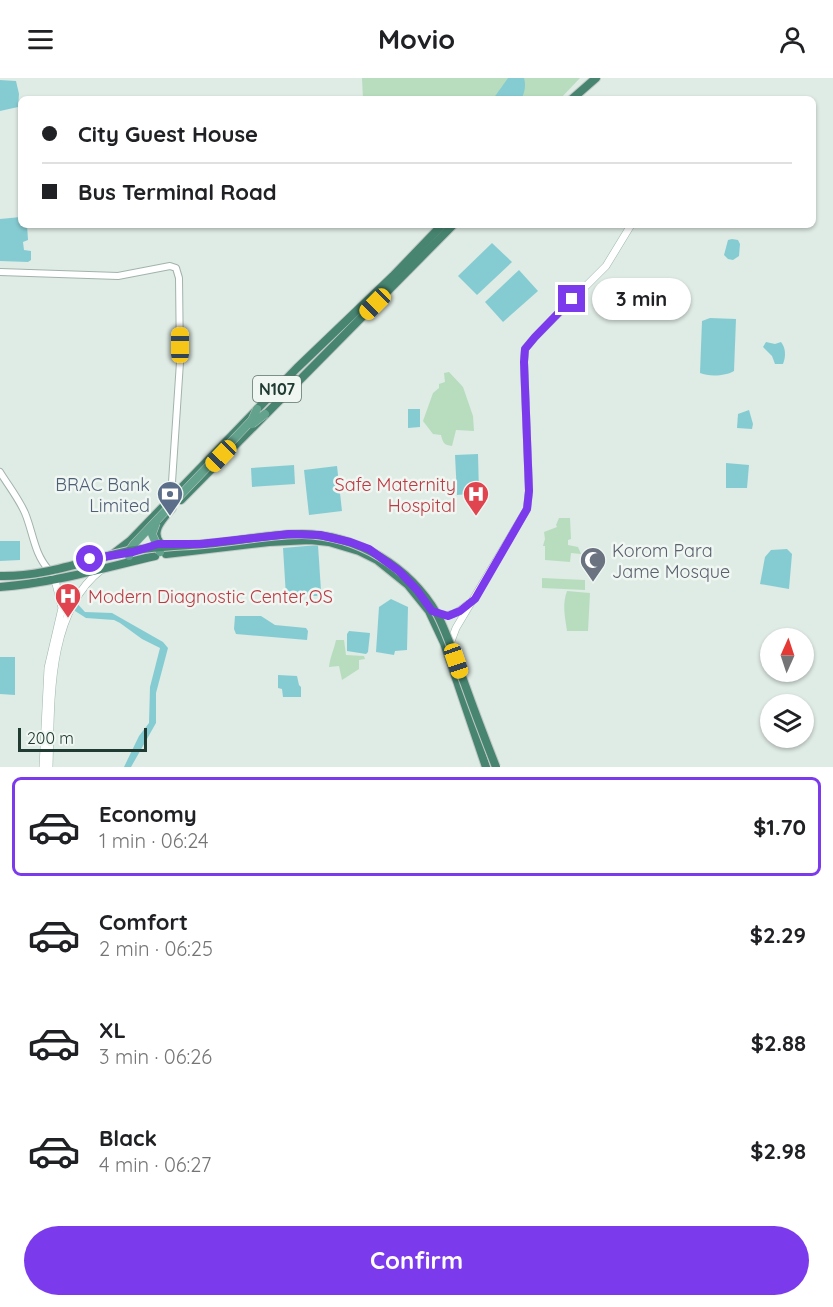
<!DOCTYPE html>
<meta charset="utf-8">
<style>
:root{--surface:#fff;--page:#f2f2f2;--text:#202124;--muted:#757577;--line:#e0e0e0;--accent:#7c3aed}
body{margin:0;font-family:Quicksand,sans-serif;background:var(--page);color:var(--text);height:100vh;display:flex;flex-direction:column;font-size:22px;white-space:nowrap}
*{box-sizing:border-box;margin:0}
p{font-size:20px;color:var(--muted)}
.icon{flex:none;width:33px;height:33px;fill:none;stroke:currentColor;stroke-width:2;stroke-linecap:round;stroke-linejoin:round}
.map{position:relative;height:689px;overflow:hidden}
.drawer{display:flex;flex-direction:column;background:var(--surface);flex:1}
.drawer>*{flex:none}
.banner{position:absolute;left:18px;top:18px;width:798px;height:132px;border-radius:9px;box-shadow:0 2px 4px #0004;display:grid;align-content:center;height:132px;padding:0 24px;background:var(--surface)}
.needle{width:39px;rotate:3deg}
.fabs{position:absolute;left:760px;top:550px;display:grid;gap:12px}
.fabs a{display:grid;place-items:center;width:54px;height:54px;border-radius:50%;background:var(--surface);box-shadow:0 2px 4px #0004;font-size:30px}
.scale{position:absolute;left:18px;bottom:15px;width:129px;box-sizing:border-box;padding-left:6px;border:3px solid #203b32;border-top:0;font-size:16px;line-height:21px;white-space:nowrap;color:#203b32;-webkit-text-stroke:4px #f0f7f3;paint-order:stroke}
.end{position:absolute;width:27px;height:27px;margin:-14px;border:8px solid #7c3aed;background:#fff;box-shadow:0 0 0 3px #fff}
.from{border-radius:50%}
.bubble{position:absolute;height:42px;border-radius:21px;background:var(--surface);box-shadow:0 2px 4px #0004;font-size:20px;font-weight:700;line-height:42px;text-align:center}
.car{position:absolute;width:18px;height:36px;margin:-18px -9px;border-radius:8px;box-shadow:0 0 4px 2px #0007;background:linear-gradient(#f5c518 24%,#345 0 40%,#f5c518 0 76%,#345 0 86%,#f5c518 0)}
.banner b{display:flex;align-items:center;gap:21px;height:57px;font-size:22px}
.banner b+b{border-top:2px solid var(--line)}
.banner i{width:15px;height:15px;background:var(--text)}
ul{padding:10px 0 0;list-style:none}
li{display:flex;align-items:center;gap:18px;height:99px;margin:0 12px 9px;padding:0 12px;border:3px solid transparent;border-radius:9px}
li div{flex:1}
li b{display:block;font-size:22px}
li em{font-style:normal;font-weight:700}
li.selected{border-color:var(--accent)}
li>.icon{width:54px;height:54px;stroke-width:1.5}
.button{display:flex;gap:12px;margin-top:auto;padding:12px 24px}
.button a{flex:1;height:69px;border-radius:36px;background:var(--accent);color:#fff;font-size:24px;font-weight:700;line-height:69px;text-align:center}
header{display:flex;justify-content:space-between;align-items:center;height:78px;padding:0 24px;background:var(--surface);font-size:27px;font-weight:700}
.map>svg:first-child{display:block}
.green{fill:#b7ddbe}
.water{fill:#85ccd2}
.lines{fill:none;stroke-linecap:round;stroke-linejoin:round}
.tertiary-casing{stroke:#a2b3ac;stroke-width:8}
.secondary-casing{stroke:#9eb7ac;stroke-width:8}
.trunk-casing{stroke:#c1c8c6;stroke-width:10}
.tertiary{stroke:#fff;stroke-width:6}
.secondary{stroke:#fff;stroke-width:7}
.trunk{stroke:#478571;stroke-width:8}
.primary-bridge-casing{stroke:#c1c8c6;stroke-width:9;stroke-linecap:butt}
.trunk-bridge-casing{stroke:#c1c8c6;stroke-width:10;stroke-linecap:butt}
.primary-bridge{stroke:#63a28c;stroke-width:8}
.trunk-bridge{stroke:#478571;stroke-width:8}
.route{stroke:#7c3aed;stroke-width:8}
.labels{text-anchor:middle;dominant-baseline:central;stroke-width:5;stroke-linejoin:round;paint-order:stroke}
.shield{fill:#f0f7f3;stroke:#5e736c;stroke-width:1.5}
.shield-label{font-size:16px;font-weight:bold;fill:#203b32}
.service-label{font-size:18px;fill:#4e5e75;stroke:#f0f7f3;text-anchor:end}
.health-label{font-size:18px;fill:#be3a42;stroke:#f0f7f3;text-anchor:end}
.worship-label{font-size:18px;fill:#5b616d;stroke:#f0f7f3;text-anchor:start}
</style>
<header><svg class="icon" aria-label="menu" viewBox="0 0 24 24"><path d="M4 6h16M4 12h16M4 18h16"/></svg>Movio<svg class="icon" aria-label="person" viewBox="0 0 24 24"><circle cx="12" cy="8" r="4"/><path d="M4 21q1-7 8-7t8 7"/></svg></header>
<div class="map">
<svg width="833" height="689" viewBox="0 0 833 689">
<rect width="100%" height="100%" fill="#dfebe5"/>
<g class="green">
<polygon points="362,0 580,0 560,21 363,21"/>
<path d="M449 294 463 309 473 338 474 353 456 352 452 368C444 367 443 365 441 357L433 356 423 343 433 315 439 310V306L445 304 444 295Z"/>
<polygon points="559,440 570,440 571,461 568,462 568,467 578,469 581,476 571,475 570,484 545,482 545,468 543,468 545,461 544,454 557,449 556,447"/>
<polygon points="542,500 585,502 585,512 542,510"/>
<path d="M567 513 590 515 588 553H567C565 538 562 527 567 513Z"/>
<path d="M336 562H344L346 577 364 578 365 581 359 582V591L342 602 339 588 329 589C330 579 334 572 336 562Z"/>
</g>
<g class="water">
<path d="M508 0H524C526 7 525 15 521 21H493Z"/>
<polygon points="0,2 16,3 19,16 18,29 0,33"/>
<polygon points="21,139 21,147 27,147 28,162 23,164 24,172 31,173 31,182 28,184 0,183 0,141"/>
<polygon points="732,161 738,162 740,166 739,178 733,182 728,181 724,177 728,162"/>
<polygon points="492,165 512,184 477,217 458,198"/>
<polygon points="519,192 538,213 503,244 485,224"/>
<path d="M710 240 736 241 734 293C726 298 709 299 700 295L702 243Z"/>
<path d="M766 264 775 266 781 264C786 270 786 279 783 286H775L772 278 763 269Z"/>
<polygon points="408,331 420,331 420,349 408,350"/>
<polygon points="749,332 753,346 752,351 737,350 738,336"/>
<polygon points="478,376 479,415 457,417 455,377"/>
<polygon points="726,385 749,387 747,410 726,410"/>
<polygon points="294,387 295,406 252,409 251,390"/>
<polygon points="337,388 342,433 309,437 304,392"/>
<polygon points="0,463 20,463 20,482 0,483"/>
<polygon points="318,467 321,513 317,518 286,518 283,470"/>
<polygon points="787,471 792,476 789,511 760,506 765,479 771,472"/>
<polygon points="67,507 73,521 85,534 112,535 163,564 168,570 156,615 156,645 131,689 124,689 139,658 149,645 150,609 160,570 142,561 120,545 114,542 86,540 75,533 62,509"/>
<polygon points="391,521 408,529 407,572 395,573 394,577 376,574 379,529"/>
<polygon points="235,538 261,538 275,547 306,550 308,553 307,562 236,556 234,551"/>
<polygon points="349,553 370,555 368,574 366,576 347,573 347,556"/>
<polygon points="0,579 15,579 15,617 0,616"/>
<polygon points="278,597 297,598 299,607 301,609 301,619 283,619 282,611 278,610"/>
</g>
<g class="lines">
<g class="tertiary-casing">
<g id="tertiary">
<polyline points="0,194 118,198 170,188 176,190 179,200 180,284 171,419"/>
<path d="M0 394C8 407 19 421 25 435 33 454 34 476 49 492"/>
</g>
</g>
<g class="secondary-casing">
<g id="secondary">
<path d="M435 534C449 541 457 535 468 526"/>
<polyline points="450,566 456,550 527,431 529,413 524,284 525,271 535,259 606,188 631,147"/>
<polyline points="43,689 48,590 62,530 55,502 49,492"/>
<path d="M49 689C51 627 46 535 101 492"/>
</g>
</g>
<g class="trunk-casing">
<g id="trunk">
<polyline points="572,21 596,0"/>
<polyline points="181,422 453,147"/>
<path d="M160 465C150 453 163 441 172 430"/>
<polyline points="113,476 130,463 297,290 393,198 442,147"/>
<polyline points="166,476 269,464 310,462 329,464 359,473 377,482 408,507 429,533 444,565 486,689"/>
<path d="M0 509C53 505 103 490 155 478"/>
</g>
</g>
<use href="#tertiary" class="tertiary"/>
<use href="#secondary" class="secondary"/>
<use href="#trunk" class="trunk"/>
<g class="primary-bridge-casing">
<g id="primary-bridge">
<polyline points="252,346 265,336"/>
<polyline points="156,445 152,456 160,474"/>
<polyline points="129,478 129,473 134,466 252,342 257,331"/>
</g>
</g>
<g class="trunk-bridge-casing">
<path id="trunk-bridge" d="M0 498C45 499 86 482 129 473 157 468 187 468 215 465 244 462 273 456 302 456 357 457 409 488 437 536 448 557 455 581 464 604 474 632 485 661 496 689"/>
</g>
<use href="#primary-bridge" class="primary-bridge"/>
<use href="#trunk-bridge" class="trunk-bridge"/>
</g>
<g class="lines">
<polyline class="route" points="90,481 133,474 158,466 200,466 289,456 320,457 350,464 369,471 399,493 417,512 432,533 448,538 460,533 475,521 527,431 529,413 524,284 525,271 535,259 572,221"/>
</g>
<defs>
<g id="bank-pin" transform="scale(1.35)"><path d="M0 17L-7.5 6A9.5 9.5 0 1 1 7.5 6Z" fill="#5c6f8a" stroke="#f0f7f3"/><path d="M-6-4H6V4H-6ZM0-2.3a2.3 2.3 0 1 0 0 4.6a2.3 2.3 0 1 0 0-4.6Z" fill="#fff"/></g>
<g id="hospital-pin" transform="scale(1.35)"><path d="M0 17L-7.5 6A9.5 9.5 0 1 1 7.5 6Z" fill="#e0444e" stroke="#f0f7f3"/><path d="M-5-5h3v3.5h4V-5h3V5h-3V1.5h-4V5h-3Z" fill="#fff"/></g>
<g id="mosque-pin" transform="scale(1.35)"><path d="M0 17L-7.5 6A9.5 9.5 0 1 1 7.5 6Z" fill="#6b7280" stroke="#f0f7f3"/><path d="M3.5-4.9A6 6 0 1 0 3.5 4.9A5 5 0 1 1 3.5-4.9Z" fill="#fff"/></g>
</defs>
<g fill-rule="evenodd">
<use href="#bank-pin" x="170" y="416"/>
<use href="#hospital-pin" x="476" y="416"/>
<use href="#mosque-pin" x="593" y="482"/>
<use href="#hospital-pin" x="68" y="518"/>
</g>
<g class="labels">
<rect class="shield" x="253" y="298" width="48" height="26" rx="4.5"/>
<g class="shield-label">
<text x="277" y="311">N107</text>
</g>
<g class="service-label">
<text x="150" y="406">BRAC Bank<tspan x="150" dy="21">Limited</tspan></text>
</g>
<g class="health-label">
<text x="456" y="406">Safe Maternity<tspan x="456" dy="21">Hospital</tspan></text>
<text x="88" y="518" text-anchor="start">Modern Diagnostic Center,OS</text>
</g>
<g class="worship-label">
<text x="612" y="472">Korom Para<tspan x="612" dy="21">Jame Mosque</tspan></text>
</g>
</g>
</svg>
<div class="fabs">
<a><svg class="needle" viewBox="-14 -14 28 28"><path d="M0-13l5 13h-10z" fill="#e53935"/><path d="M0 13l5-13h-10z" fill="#757577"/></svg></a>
<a><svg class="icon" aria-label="layers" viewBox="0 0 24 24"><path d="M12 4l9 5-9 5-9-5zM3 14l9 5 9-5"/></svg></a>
</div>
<div class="scale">200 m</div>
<i class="end from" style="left:90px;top:481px"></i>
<i class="end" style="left:572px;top:221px"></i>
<div class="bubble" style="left:592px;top:200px;width:99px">3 min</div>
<i class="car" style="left:375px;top:226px;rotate:225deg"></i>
<i class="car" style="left:180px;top:267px;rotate:0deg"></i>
<i class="car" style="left:221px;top:378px;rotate:224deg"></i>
<i class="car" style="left:456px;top:583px;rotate:161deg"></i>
<div class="banner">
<b><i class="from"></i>City Guest House</b>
<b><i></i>Bus Terminal Road</b>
</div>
</div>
<section class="drawer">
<ul>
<li class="selected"><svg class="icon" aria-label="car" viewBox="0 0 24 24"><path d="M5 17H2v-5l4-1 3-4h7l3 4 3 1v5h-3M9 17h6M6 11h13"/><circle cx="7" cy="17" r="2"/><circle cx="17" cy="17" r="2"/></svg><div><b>Economy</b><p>1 min · 06:24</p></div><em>$1.70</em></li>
<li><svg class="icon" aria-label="car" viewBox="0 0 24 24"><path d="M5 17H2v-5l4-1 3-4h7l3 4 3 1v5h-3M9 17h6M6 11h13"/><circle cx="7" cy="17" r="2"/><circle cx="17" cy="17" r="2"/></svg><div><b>Comfort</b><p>2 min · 06:25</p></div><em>$2.29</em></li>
<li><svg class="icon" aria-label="car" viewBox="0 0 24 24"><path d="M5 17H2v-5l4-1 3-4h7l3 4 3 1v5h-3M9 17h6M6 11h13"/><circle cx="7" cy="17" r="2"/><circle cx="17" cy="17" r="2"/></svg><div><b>XL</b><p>3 min · 06:26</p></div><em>$2.88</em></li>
<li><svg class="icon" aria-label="car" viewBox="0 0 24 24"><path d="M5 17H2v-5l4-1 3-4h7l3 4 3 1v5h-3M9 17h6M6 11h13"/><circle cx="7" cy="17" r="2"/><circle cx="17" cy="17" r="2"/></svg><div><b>Black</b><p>4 min · 06:27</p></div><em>$2.98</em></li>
</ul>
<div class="button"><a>Confirm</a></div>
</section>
